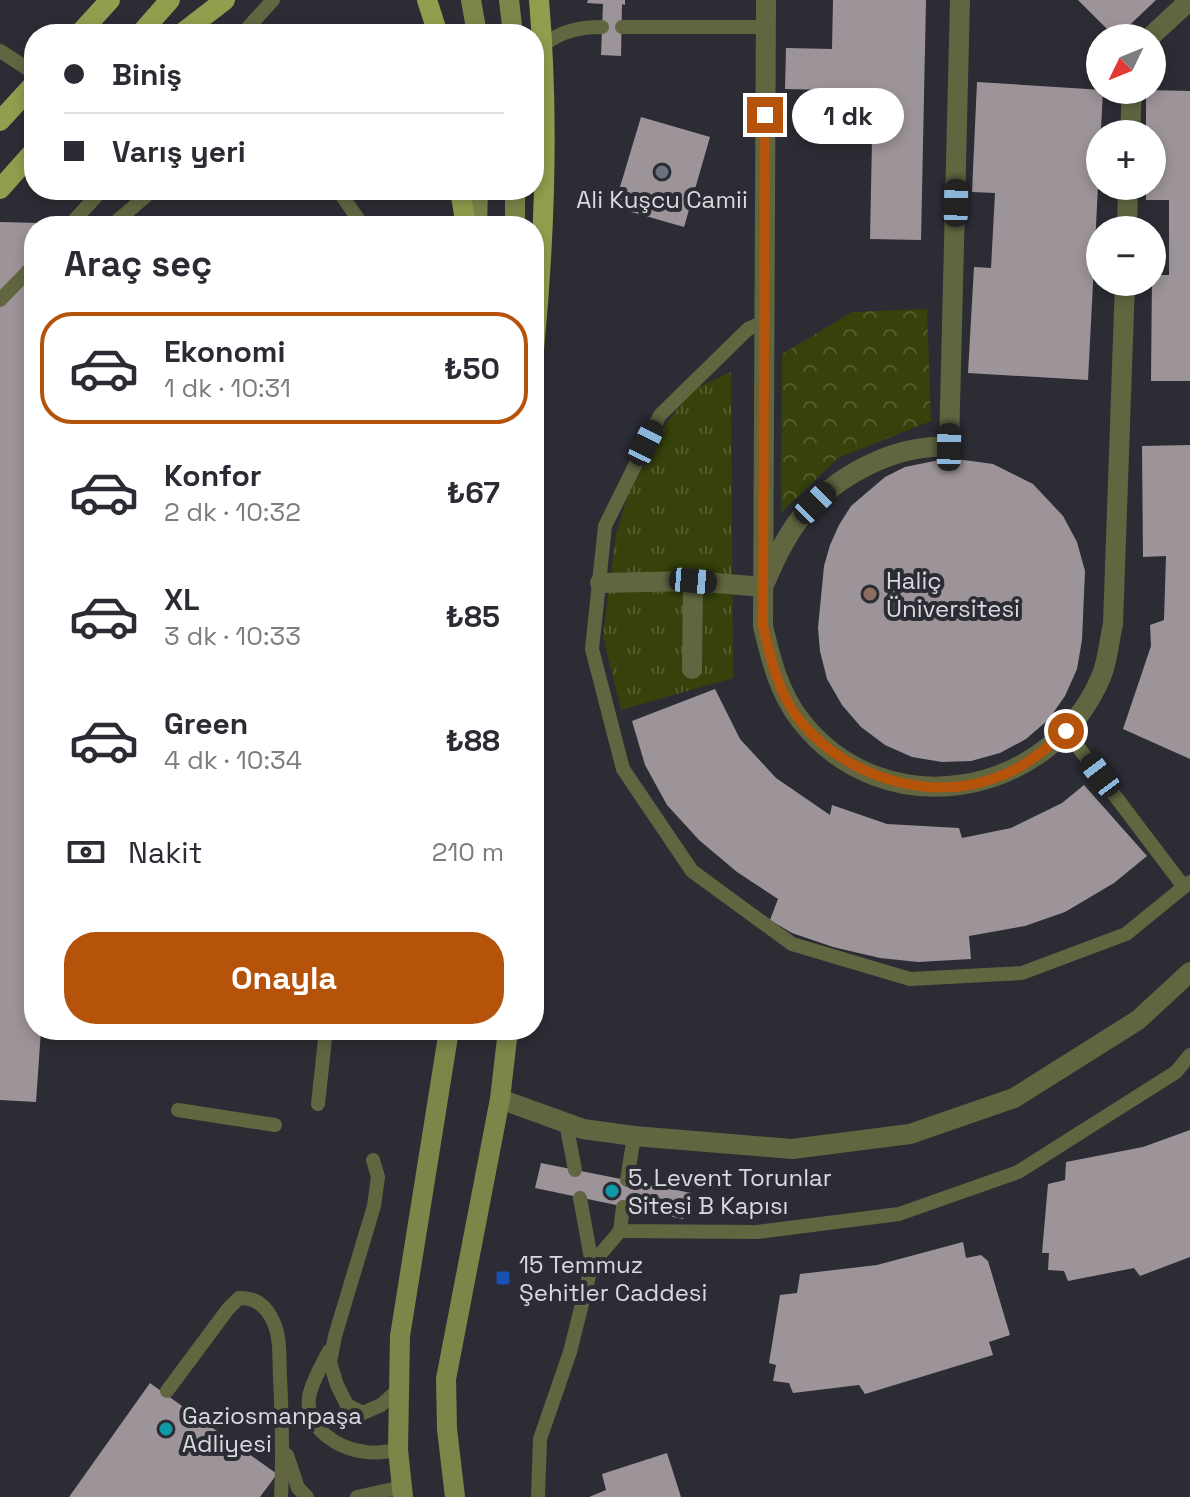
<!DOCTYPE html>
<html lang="tr">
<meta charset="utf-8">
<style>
:root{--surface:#fff;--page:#f2f2f3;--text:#2b2b33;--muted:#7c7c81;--line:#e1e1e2;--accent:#b45309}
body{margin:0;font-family:"Space Grotesk",sans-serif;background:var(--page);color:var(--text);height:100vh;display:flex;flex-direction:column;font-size:30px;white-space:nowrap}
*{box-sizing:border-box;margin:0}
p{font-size:26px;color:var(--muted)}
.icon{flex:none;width:44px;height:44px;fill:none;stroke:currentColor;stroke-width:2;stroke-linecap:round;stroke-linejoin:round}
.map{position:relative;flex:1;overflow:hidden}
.panel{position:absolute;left:24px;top:216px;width:520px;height:824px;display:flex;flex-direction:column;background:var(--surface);border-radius:32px;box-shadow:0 4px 12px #0003}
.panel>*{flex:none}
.guide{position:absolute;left:24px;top:24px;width:520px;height:176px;border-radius:32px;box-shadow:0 4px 12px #0003;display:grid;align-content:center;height:176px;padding:0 40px;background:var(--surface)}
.needle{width:52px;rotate:227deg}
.fabs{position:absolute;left:1086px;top:24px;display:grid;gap:16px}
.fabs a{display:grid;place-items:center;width:80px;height:80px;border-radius:50%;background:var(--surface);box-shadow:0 4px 12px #0003;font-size:40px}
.end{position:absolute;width:36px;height:36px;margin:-18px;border:10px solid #b45309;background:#fff;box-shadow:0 0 0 4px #fff}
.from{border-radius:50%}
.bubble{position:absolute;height:56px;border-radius:28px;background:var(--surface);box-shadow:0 4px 12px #0003;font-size:26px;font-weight:800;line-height:56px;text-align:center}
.car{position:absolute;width:24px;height:48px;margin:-24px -12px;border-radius:10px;box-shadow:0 0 6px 2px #0007;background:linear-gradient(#222 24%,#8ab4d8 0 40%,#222 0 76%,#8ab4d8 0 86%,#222 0)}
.guide b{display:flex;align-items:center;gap:28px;height:76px;font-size:30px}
.guide b+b{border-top:2px solid var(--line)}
.guide i{width:20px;height:20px;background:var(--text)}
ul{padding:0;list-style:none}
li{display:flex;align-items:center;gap:24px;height:112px;margin:0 16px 12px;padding:0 24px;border:4px solid transparent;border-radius:32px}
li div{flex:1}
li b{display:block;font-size:30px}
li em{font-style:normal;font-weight:800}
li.current{border-color:var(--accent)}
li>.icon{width:72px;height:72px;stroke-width:1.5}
h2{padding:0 40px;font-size:36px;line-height:96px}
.pay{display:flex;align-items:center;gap:20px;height:88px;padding:0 40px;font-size:30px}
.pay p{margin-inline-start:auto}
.cta{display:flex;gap:16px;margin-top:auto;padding:16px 40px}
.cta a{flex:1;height:92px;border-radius:32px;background:var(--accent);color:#fff;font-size:32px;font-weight:800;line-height:92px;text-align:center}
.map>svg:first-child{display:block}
.grass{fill:url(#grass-tufts)}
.forest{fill:url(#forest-crowns)}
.building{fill:#9c9499}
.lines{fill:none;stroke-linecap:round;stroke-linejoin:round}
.lane{stroke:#616641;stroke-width:14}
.street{stroke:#616641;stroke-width:20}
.secondary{stroke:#7d8549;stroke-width:20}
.primary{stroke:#939d4e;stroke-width:20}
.route{stroke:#b45309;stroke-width:10}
.worship-dot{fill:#6b7280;stroke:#2c2d34;stroke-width:3}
.education-dot{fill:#8d6e63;stroke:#2c2d34;stroke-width:3}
.culture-dot{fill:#0f9aa8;stroke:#2c2d34;stroke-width:3}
.transit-dot{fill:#1a4fb4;stroke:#2c2d34;stroke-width:3}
.labels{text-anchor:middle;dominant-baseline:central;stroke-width:8;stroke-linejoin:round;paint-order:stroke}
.poi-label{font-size:24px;fill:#d9dadf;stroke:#2c2d34;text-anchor:start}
</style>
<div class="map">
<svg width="1190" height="1497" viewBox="0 0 1190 1497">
<defs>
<pattern id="grass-tufts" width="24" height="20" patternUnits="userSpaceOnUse" patternTransform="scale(2)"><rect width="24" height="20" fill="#36410b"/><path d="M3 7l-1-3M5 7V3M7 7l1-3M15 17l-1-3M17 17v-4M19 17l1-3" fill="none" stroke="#525c2e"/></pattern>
<pattern id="forest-crowns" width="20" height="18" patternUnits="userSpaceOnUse" patternTransform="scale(2)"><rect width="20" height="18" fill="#36410b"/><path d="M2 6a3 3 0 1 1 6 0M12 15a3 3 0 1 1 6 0" fill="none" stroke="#525c2e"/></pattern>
</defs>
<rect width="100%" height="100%" fill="#2c2d34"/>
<polygon class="grass" points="731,372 733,678 621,710 603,636 616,534 633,479 654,440 692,390"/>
<polygon class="forest" points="927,309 931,421 838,458 781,513 782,354 852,312"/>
<g class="building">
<polygon points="588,0 625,0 625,5 622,4 621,56 601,55 603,4 587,3"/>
<polygon points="833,0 926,0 921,240 870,239 873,91 785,89 786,48 832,49"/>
<polygon points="1078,0 1156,0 1116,38"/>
<polygon points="977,82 1103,90 1088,380 968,373 974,267 991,268 995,193 972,192"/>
<polygon points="1146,90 1190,91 1190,381 1151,381 1152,275 1169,275 1169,200 1146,200 1146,186 1152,186 1152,134 1146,134"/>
<polygon points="641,117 710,137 684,227 614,207"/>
<polygon points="0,222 40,223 40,226 34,226 34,1030 41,1030 36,1102 0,1100"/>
<polygon points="1190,445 1190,759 1123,729 1151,646 1150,625 1164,620 1166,556 1143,557 1142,446"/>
<polygon points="949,458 993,464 1033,484 1063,516 1077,542 1085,571 1082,640 1077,669 1065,696 1048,720 1026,739 1000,753 971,761 942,762 912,757 885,745 861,727 842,705 827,679 820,651 818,628 824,566 830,545 839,525 851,506 885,477 905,467"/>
<polygon points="715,689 740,739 776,778 830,815 832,805 887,824 959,828 962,838 1011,828 1062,803 1084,785 1147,856 1114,883 1065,912 1025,926 969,936 971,959 918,962 880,958 833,947 792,933 770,920 778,899 737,872 699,840 667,805 645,765 632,721"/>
<polygon points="1190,1130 1190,1257 1140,1276 1134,1268 1068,1281 1064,1271 1048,1270 1049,1253 1042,1253 1048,1184 1065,1180 1066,1162 1143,1147"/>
<polygon points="541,1163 691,1193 683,1219 535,1188"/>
<polygon points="963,1242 966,1258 981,1255 988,1261 1010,1335 989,1342 993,1355 865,1394 859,1385 793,1393 789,1383 773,1381 776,1365 769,1363 780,1295 797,1293 800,1274 877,1265"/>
<polygon points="150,1383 277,1474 260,1497 69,1497"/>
<polygon points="667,1453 681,1497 589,1497 606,1490 602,1474"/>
</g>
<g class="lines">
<g class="lane">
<polyline points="622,27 766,27"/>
<polyline points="242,34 273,0"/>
<path d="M543 45C562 31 579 27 602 27"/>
<polyline points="0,51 34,73"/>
<polyline points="338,190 363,226"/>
<polyline points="69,226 102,190"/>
<polyline points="111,226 153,190"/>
<polyline points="0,300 34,265"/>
<polyline points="764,322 748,329 660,415 605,526 592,649 623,769 692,871 792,944 910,979 1022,973 1126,934 1190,882"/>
<polyline points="1066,731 1184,887"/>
<polyline points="318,1104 326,1030"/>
<polyline points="178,1110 275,1125"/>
<polyline points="566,1123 575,1170"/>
<polyline points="373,1160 378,1177 374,1206 335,1336 330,1362 337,1385 347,1405 363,1413 381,1405 397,1391"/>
<polyline points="627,1180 634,1136"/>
<polyline points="580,1198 592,1264"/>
<polyline points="623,1207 620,1231 757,1232 899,1214 1018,1172 1176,1072 1190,1055"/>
<path d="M329 1351C322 1365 312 1381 309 1397 305 1429 339 1449 366 1452 376 1454 388 1451 398 1450"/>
<path d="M167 1391 228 1309 239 1298C255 1297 266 1306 273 1321 281 1338 279 1358 280 1377 282 1417 283 1457 281 1497"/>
<polyline points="287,1455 298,1488 307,1497"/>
<polyline points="357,1497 402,1487"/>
<polyline points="538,1497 540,1439 570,1352 592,1264 620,1231"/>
</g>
<g class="street">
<path d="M766 0 763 626C771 660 779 693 801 721 884 827 1049 799 1101 677 1108 661 1109 641 1113 624L1125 282"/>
<polyline points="1149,38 1190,0"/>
<polyline points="1130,134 1132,90"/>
<polyline points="1127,230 1128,186"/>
<path d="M600 583 693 581 763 587C774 562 785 537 802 516 837 475 895 444 949 447L960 0"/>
<polyline points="692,669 693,581"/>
<polyline points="500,1099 583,1129 634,1136 792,1149 910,1134 1014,1098 1138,1020 1190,972"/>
</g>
<g class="secondary">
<polyline points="471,0 477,34"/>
<polyline points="509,0 513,34"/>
<polyline points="477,226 478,190"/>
<polyline points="515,226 515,190"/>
<polyline points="403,1497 398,1450 400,1336 449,1030"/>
<polyline points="455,1497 447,1429 446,1379 500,1099 508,1030"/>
</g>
<g class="primary">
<polyline points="427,0 438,34"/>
<polyline points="79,34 110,0"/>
<polyline points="140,34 170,0"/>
<polyline points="181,34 225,0"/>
<polyline points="0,121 34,84"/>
<polyline points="0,189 34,151"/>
<polyline points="460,190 466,226"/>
<path d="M534 350C545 234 549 116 539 0"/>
</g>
</g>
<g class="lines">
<path class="route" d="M765 115 763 626C771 660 778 694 801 722 845 775 923 801 989 780 1020 771 1043 752 1066 731"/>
</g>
<circle class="worship-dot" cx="662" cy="172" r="8"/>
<circle class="education-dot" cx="870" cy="594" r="8"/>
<g class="culture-dot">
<circle cx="612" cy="1191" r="8"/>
<circle cx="166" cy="1429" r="8"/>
</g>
<rect class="transit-dot" x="495" y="1270" width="16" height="16" rx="4"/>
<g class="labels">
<g class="poi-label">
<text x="662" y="199" text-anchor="middle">Ali Kuşcu Camii</text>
<text x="886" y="580">Haliç<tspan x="886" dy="28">Üniversitesi</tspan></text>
<text x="628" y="1177">5. Levent Torunlar<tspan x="628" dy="28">Sitesi B Kapısı</tspan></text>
<text x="519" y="1264">15 Temmuz<tspan x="519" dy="28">Şehitler Caddesi</tspan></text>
<text x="182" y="1415">Gaziosmanpaşa<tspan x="182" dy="28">Adliyesi</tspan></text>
</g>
</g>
</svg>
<div class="fabs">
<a><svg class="needle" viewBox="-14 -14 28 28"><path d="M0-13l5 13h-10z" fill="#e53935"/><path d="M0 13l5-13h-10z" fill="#7c7c81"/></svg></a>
<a>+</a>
<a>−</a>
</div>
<i class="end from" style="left:1066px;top:731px"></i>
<i class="end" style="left:765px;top:115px"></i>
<div class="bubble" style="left:792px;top:88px;width:112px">1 dk</div>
<i class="car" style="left:956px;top:203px;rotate:1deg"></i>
<i class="car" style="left:646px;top:443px;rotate:26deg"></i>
<i class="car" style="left:949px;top:447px;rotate:1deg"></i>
<i class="car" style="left:815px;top:503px;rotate:45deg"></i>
<i class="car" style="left:693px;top:581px;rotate:95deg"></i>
<i class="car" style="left:1100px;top:775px;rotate:323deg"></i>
<div class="guide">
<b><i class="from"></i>Biniş</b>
<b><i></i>Varış yeri</b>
</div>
<section class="panel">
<h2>Araç seç</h2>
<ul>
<li class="current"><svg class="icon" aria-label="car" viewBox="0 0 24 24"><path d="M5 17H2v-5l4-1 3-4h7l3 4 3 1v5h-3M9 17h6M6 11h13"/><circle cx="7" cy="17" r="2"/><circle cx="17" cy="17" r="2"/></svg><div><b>Ekonomi</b><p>1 dk · 10:31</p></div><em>₺50</em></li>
<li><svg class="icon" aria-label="car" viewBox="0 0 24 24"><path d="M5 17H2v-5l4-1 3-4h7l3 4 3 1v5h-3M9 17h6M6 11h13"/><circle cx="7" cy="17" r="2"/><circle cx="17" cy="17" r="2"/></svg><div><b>Konfor</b><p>2 dk · 10:32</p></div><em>₺67</em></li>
<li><svg class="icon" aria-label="car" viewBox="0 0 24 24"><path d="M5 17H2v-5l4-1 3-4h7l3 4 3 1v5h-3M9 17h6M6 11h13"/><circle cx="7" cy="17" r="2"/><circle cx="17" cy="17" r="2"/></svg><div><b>XL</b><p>3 dk · 10:33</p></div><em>₺85</em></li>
<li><svg class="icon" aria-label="car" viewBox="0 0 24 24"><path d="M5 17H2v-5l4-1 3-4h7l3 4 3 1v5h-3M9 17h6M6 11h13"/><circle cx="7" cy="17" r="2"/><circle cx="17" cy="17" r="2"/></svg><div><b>Green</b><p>4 dk · 10:34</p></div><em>₺88</em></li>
</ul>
<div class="pay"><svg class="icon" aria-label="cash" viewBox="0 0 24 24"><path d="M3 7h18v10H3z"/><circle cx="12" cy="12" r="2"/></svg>Nakit<p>210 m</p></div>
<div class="cta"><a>Onayla</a></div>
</section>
</div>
